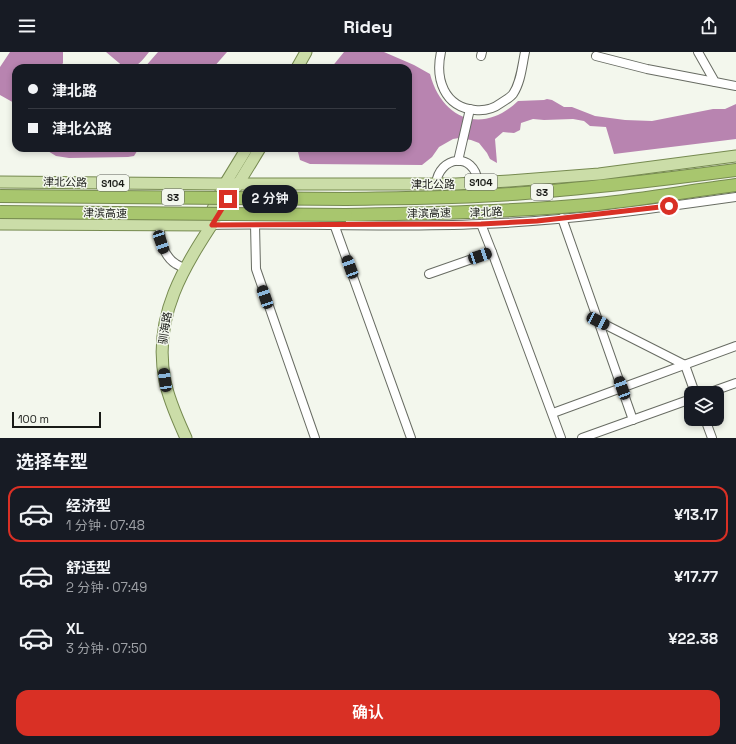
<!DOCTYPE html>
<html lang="zh">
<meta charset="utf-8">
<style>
:root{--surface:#171b24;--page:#242831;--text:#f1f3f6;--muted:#9ea1a6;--line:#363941;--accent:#d93025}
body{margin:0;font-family:"Space Grotesk","Noto Sans SC",sans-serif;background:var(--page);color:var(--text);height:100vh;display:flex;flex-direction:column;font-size:15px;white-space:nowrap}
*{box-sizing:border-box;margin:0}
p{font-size:13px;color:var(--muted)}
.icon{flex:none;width:22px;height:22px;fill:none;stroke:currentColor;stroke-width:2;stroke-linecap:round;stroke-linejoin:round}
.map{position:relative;height:386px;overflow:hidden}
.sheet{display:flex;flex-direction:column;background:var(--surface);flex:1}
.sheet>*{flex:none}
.top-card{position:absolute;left:12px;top:12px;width:400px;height:88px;border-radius:12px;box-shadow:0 2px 6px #0003;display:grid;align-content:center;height:88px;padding:0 16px;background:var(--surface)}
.fabs{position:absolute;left:684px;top:334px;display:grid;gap:8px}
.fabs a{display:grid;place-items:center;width:40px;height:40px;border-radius:8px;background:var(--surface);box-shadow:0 2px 6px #0003;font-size:20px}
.scale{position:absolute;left:12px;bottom:10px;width:89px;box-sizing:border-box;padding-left:4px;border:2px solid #191b17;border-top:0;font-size:11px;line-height:14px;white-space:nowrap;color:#191b17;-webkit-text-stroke:3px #f3f7ed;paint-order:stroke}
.end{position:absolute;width:18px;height:18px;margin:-9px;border:5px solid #d93025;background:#fff;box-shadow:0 0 0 2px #fff}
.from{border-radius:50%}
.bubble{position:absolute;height:28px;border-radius:12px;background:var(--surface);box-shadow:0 2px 6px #0003;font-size:13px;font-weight:600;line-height:28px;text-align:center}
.car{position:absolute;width:12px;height:24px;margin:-12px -6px;border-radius:5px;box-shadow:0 0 3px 1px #0007;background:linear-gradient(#222 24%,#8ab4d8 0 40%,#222 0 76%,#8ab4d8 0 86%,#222 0)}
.top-card b{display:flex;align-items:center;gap:14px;height:38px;font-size:15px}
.top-card b+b{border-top:1px solid var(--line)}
.top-card i{width:10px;height:10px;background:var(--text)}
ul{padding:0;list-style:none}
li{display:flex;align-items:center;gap:12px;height:56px;margin:0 8px 6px;padding:0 8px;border:2px solid transparent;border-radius:12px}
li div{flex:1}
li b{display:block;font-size:15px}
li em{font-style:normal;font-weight:600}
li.current{border-color:var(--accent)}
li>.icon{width:36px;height:36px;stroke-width:1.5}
h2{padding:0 16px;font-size:18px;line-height:48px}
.primary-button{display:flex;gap:8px;margin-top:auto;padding:8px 16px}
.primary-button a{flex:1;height:46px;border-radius:12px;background:var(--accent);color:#fff;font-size:16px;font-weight:600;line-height:46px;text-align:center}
header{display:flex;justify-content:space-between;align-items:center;height:52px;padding:0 16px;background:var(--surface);font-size:18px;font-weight:600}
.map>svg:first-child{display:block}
.water{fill:#b884b0}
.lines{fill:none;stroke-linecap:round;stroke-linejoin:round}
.minor-casing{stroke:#686c63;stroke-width:10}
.major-casing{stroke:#768a50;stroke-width:13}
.highway-casing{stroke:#768a50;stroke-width:14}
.minor{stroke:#fff;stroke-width:8}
.major{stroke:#cbdda8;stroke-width:11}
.highway{stroke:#a8c66e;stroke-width:12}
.highway-bridge-casing{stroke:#768a50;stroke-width:14;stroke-linecap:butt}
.highway-bridge{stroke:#a8c66e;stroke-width:12}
.route{stroke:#d93025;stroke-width:5}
.labels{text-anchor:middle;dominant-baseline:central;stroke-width:3;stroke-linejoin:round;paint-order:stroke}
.shield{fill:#f3f7ed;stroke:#5a5d57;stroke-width:1}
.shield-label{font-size:10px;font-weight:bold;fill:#191b17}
.street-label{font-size:11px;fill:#191b17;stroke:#f3f7ed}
</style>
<header><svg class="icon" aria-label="menu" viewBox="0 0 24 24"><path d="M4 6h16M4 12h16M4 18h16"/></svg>Ridey<svg class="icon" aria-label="share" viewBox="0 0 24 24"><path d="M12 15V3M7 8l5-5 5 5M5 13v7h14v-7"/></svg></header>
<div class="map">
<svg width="736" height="386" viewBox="0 0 736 386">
<rect width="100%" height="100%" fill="#f3f7ed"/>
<g class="water">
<polygon points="10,0 63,0 63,11 60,16 16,16 16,52 0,43 0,15"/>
<path d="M106 0H149C142 9 137 16 125 16Z"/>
<polygon points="158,0 227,0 213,16 144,16"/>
<path d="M344 0H384L414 13 430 22C442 68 483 83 518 49L544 48 547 47 552 48 564 55H572L595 64 625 68 652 69 713 57H725L736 52V87L614 102 606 75 590 74 584 69 573 67 544 68 533 67 521 71 520 78 514 81 503 80 495 87 497 111 490 107 487 101 479 91 471 88 459 86 453 87 439 95 432 105 422 113 310 112 300 108 297 96H408V16H331Z"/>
<polygon points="43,96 139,96 134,104 128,105 69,106 56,104"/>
</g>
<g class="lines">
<g class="minor-casing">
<g id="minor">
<path d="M441 0C435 27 444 55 475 58 484 59 493 57 501 51 505 48 510 46 513 42 521 30 522 14 525 0"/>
<polyline points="698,0 715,30 736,34"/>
<polyline points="481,4 482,0"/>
<polyline points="596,4 647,17 715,30"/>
<polyline points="458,109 470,57"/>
<path d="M436 132C439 104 474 99 478 130"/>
<polyline points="562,166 633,368"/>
<path d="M160 172C159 186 163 204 176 212 179 214 182 215 185 216"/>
<polyline points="255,172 256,217 315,386"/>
<polyline points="334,172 411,386"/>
<polyline points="481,172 492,200"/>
<path d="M212 173C301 171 391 176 481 172 566 169 651 157 736 145"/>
<polyline points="429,222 492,200 561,386"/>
<polyline points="598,269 685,313 695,341"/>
<polyline points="708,341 736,331"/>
<polyline points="553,361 736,294"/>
<polyline points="705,367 712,386"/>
<polyline points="582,386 691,347"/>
</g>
</g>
<g class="major-casing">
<g id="major">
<polyline points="297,16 306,0"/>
<polyline points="0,130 225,132 456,132 509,129 599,122 736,104"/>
<polyline points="207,169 225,132 247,96"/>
<polyline points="0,172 212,173"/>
<path d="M186 386C178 368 169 349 165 329 152 264 184 215 218 163 233 141 246 119 260 96"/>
</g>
</g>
<g class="highway-casing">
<g id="highway">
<path d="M346 147C406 146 465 146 525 141 596 136 666 127 736 118"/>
<path d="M346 163C430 161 514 160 598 152 644 147 690 139 736 133"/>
</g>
</g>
<use href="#minor" class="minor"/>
<use href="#major" class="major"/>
<use href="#highway" class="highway"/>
<g class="highway-bridge-casing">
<g id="highway-bridge">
<polyline points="0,144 346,147"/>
<polyline points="0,160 346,163"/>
</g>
</g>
<use href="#highway-bridge" class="highway-bridge"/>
</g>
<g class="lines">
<polyline class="route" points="228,147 212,173 481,172 537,169 669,154"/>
</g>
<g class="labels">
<g class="shield">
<rect x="465" y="122" width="32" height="16" rx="3"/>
<rect x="97" y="123" width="32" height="16" rx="3"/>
<rect x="531" y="132" width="22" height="16" rx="3"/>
<rect x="162" y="137" width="22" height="16" rx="3"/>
</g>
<g class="shield-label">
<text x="481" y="130">S104</text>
<text x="113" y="131">S104</text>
<text x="542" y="140">S3</text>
<text x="173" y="145">S3</text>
</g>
<g class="street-label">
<text transform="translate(65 130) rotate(1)">津北公路</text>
<text x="433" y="132">津北公路</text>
<text transform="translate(486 160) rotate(-3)">津北路</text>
<text transform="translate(105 161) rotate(1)">津滨高速</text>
<text transform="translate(429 161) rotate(-1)">津滨高速</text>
<text transform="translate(165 276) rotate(-81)">驯海路</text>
</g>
</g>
</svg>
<div class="fabs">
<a><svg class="icon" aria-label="layers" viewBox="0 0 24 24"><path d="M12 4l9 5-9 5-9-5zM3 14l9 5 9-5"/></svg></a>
</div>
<div class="scale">100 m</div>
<i class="end from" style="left:669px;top:154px"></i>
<i class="end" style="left:228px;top:147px"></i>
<div class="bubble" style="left:242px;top:133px;width:56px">2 分钟</div>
<i class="car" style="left:161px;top:190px;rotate:161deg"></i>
<i class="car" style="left:480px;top:204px;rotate:71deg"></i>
<i class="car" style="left:350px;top:215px;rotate:340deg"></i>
<i class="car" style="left:265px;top:245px;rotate:341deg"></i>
<i class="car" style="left:598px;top:269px;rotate:117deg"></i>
<i class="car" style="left:165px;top:328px;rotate:352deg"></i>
<i class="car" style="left:622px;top:336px;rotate:340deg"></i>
<div class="top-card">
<b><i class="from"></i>津北路</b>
<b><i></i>津北公路</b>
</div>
</div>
<section class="sheet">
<h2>选择车型</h2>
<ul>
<li class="current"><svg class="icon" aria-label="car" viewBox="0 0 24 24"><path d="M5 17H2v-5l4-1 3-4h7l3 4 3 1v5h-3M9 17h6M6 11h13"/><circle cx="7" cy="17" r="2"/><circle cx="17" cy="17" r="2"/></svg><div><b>经济型</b><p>1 分钟 · 07:48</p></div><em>¥13.17</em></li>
<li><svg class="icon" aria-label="car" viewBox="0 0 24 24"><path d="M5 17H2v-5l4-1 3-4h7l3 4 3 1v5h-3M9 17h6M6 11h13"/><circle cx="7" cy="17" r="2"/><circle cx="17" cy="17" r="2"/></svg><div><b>舒适型</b><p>2 分钟 · 07:49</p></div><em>¥17.77</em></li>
<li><svg class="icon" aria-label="car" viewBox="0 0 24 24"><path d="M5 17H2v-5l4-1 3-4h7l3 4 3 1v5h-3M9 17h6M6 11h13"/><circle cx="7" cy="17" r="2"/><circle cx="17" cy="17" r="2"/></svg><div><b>XL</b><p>3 分钟 · 07:50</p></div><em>¥22.38</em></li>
</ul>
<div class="primary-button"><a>确认</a></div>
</section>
